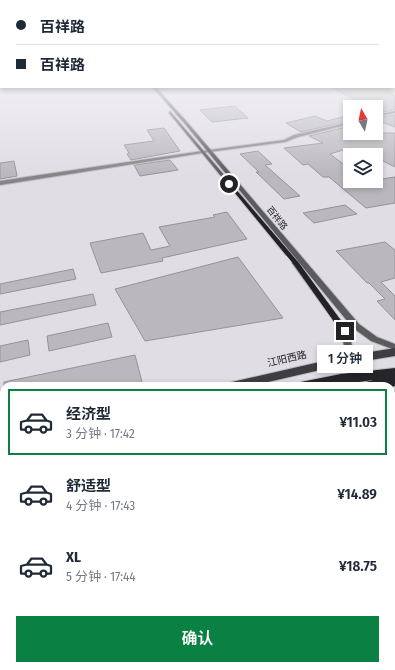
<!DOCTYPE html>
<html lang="zh">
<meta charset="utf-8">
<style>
:root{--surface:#fff;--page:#f6f6f7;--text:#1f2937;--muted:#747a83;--line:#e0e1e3;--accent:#0b8043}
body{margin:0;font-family:"Fira Sans Condensed","Noto Sans SC",sans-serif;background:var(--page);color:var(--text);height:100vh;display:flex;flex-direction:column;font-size:15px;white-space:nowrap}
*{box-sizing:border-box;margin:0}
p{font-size:13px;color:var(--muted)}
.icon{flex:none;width:22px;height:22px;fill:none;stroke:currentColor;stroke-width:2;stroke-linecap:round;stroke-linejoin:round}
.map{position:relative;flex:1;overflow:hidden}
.sheet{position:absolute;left:0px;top:382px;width:395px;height:288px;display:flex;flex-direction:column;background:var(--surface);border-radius:12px 12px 0 0;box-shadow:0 2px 6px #0003}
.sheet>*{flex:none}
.hud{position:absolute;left:0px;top:0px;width:395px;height:88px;box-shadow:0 2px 6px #0003;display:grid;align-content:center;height:88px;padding:0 16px;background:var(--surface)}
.needle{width:26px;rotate:351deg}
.controls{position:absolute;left:343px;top:100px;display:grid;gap:8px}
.controls a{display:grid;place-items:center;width:40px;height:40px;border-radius:0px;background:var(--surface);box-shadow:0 2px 6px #0003;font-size:20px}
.end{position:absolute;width:18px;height:18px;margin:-9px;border:5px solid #232224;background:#fff;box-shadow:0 0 0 2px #fff}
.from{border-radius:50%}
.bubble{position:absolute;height:28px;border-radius:0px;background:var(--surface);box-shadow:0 2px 6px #0003;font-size:13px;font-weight:600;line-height:28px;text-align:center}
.hud b{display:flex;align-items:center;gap:14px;height:38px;font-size:15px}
.hud b+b{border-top:1px solid var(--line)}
.hud i{width:10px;height:10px;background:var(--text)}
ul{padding:7px 0 0;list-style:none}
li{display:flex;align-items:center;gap:12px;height:66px;margin:0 8px 6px;padding:0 8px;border:2px solid transparent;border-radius:0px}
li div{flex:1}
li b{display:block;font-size:15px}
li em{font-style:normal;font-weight:600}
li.active{border-color:var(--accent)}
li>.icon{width:36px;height:36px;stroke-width:1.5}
.primary-button{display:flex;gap:8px;margin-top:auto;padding:8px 16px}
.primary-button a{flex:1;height:46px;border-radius:0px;background:var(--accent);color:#fff;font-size:16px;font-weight:600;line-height:46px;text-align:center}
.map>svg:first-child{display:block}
.building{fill:#bab8be;stroke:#959399}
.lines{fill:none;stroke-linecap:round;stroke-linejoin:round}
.street-casing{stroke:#bebbc1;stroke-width:2}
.secondary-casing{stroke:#bebbc1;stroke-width:2}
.primary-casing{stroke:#bebbc1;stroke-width:2}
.highway-casing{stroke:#bebbc1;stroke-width:2}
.street{fill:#858487;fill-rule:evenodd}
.secondary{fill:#5b5a5e;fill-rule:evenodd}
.primary{fill:#3e3d41;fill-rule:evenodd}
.highway{fill:#262529;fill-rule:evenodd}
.route{fill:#232224}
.labels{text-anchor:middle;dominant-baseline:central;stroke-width:3;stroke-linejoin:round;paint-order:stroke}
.far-street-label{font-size:9px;fill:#232224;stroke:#e0dde4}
.street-label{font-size:10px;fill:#232224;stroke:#e0dde4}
</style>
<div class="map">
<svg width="395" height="670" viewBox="0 0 395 670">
<rect width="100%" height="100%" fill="#e0dde4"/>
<g class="building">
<polygon points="332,87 390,87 391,94 395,96 395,110 376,113 376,107 367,107"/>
<polygon points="235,106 248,118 212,122 200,110"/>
<polygon points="350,115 350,121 301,132 286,123 315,116 327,121"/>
<polygon points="395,115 395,127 376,120 376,118"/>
<polygon points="350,126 350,133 395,133 395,167 381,160 376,162 376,155 364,155 350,148 330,154 350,169 350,184 395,177 395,203 366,208 329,177 323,177 308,164 303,165 284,148 323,143 309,136"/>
<polygon points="164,128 180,151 131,160 127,154 129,153 124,145 154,141 147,130"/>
<polygon points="258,151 272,164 265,165 300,196 284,199 256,172 259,172 240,154"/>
<polygon points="170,160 178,170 140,176 134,165"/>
<polygon points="14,161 17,176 0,179 0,163"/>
<polygon points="345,205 357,214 314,223 303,213"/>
<polygon points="227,212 247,239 162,258 163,261 101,273 90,243 143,233 151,250 170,246 159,227 215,217 213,215"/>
<polygon points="385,242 395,250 395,278 381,282 395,296 395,320 377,301 385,299 369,283 367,283 336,251"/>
<polygon points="238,257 283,318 145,341 115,289"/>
<polygon points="73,269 76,279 0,294 0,284"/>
<polygon points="93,294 96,305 0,325 0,312"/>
<polygon points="108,323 112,337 49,351 47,336"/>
<polygon points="28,340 30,355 0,362 0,346"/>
<polygon points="135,355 142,382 126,386 4,386 4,382"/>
</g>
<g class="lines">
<g class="street-casing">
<g id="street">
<rect x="394" y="83" width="1" height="2"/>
<polygon points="395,111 395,113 376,117 376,115"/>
<polygon points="350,122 350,124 298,137 285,142 209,152 0,185 0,181 209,150 284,140 294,135"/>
</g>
</g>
<g class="secondary-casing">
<g id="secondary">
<polygon points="152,87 156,87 187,122 359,324 377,337 395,344 395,350 371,341 353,328 185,124"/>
<polygon points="170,111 290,253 290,255 286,255 169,113"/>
<polygon points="295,261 297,262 349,331 352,346 349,362 343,362 342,360 344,346 341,331 292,263"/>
</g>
</g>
<g class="primary-casing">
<g id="primary">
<polygon points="395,348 395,356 346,364 251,386 226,386 228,383 232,382 346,356"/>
<polygon points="4,433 4,443 0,444 0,434"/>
<polygon points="395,474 395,486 391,487 391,475"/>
<polygon points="4,561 4,577 0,578 0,562"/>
</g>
</g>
<g class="highway-casing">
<g id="highway">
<polygon points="395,368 395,386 391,387 364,386 366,382 373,380 331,386 299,386 301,382 341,374"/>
<polygon points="395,391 395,401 391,402 391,392"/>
<polygon points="395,418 395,430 391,431 391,419"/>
<polygon points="395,438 395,462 391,463 391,439"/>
<polygon points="4,460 4,474 0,475 0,461"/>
<polygon points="4,478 4,494 0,495 0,479"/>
<polygon points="4,505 4,521 0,522 0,506"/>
<polygon points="4,533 4,551 0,552 0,534"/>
</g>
</g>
<use href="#street" class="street"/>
<use href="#secondary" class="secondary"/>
<use href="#primary" class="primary"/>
<use href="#highway" class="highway"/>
</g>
<linearGradient id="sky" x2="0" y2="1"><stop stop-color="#93ace0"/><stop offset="0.46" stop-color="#f1f0f3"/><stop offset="1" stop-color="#f1f0f3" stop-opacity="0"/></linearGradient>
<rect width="395" height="174" fill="url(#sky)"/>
<polygon class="route" points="227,183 230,183 299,263 347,329 347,333 342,333 295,266"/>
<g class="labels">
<g class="far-street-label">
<text transform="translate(277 218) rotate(51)">百祥路</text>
</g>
<g class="street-label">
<text transform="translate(287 359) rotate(-13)">江阳西路</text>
</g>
</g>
</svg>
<div class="controls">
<a><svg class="needle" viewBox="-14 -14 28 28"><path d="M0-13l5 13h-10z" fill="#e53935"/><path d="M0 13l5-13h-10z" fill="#747a83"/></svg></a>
<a><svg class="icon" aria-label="layers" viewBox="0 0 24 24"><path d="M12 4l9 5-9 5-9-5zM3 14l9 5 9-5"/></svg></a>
</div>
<i class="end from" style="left:229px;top:184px"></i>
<i class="end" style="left:345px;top:331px"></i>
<div class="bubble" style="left:317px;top:345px;width:56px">1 分钟</div>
<div class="hud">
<b><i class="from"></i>百祥路</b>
<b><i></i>百祥路</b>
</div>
<section class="sheet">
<ul>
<li class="active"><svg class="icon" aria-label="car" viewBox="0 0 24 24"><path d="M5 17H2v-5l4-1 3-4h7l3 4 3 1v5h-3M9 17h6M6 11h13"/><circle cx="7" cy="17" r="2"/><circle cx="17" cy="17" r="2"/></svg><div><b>经济型</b><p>3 分钟 · 17:42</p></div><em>¥11.03</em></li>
<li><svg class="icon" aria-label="car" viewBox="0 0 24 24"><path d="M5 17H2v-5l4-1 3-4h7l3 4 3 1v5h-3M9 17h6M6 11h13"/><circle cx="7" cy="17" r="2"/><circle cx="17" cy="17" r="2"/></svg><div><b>舒适型</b><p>4 分钟 · 17:43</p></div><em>¥14.89</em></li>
<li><svg class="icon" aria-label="car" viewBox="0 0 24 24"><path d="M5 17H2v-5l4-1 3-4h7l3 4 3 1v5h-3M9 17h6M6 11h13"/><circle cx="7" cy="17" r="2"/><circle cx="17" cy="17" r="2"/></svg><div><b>XL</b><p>5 分钟 · 17:44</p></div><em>¥18.75</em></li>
</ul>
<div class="primary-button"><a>确认</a></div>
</section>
</div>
